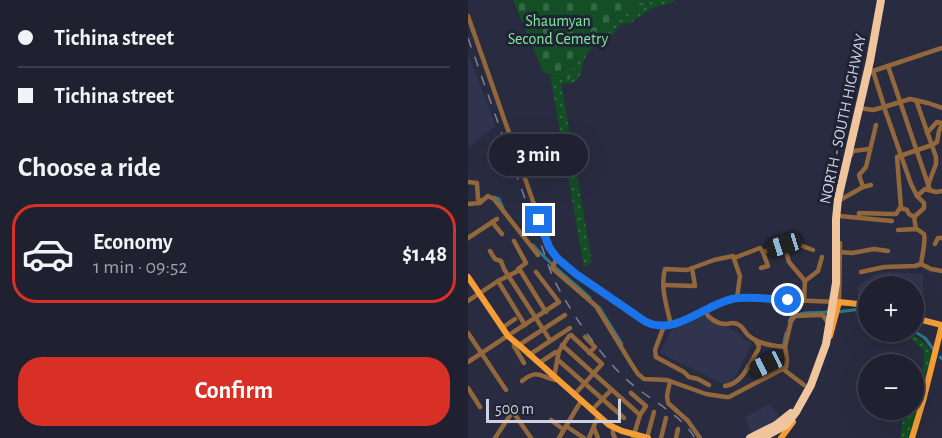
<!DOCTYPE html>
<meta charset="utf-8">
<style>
:root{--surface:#1f2130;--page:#2c2e3c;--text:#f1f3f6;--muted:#a1a3ab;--line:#3c3e4c;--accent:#d93025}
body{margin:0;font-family:"Alegreya Sans",sans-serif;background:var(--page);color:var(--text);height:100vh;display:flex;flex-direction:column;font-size:22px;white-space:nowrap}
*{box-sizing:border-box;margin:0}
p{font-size:20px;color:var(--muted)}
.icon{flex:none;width:33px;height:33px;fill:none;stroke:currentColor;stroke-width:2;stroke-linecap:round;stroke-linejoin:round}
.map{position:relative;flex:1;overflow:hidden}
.panel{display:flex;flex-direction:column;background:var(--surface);width:468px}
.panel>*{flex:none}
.guide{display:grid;align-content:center;height:132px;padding:0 18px;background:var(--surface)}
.controls{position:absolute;left:390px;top:276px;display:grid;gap:12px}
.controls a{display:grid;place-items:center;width:66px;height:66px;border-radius:50%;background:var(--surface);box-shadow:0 6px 24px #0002,0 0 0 2px var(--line);font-size:30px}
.scale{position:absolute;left:18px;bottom:15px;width:135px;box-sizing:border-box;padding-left:6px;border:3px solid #cfd2df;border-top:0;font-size:16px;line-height:21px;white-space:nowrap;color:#cfd2df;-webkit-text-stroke:4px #1f2335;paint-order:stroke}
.end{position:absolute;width:27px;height:27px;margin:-14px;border:8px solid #1a73e8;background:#fff;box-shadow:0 0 0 3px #fff}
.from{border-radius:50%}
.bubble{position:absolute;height:42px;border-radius:21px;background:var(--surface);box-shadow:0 6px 24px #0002,0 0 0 2px var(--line);font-size:20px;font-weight:700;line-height:42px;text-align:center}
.car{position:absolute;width:18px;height:36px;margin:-18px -9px;border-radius:8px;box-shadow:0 0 4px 2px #0007;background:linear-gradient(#222 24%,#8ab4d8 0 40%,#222 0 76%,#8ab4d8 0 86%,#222 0)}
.guide b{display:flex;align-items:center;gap:21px;height:57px;font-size:22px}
.guide b+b{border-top:2px solid var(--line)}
.guide i{width:15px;height:15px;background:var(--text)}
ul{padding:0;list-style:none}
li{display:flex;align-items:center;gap:18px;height:99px;margin:0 12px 9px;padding:0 6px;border:3px solid transparent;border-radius:24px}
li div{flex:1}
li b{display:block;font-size:22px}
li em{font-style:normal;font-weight:700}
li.on{border-color:var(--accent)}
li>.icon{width:54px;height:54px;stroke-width:1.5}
h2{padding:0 18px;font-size:27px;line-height:72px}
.button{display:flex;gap:12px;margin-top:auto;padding:12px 18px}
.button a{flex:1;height:69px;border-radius:24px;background:var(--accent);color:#fff;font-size:24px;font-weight:700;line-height:69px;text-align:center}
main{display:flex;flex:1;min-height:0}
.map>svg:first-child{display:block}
.built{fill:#30344e}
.green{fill:url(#green-dots)}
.cemetery{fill:url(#cemetery-stones)}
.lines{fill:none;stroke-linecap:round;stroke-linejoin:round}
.canal{stroke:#307685;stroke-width:3}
.minor{stroke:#92673b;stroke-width:4.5}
.major{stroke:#f69d35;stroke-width:6}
.highway{stroke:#f0c59d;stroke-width:8}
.rail{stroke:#7d8091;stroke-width:1.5;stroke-dasharray:10 10;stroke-linecap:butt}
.route{stroke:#1a73e8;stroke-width:8}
.labels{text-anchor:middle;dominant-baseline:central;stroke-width:6;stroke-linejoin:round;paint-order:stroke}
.park-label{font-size:16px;fill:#81eb98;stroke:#1f2335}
.street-label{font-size:16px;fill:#cfd2df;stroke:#1f2335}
</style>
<main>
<section class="panel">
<div class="guide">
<b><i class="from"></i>Tichina street</b>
<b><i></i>Tichina street</b>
</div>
<h2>Choose a ride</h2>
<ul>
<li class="on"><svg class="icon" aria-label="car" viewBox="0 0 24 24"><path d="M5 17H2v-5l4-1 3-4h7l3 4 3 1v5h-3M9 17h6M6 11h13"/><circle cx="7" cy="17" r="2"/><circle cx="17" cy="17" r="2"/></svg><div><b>Economy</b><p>1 min · 09:52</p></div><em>$1.48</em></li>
</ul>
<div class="button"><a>Confirm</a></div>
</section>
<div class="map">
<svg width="474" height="438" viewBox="0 0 474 438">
<defs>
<pattern id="green-dots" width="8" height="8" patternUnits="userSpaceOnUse" patternTransform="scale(1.5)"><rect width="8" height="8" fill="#134e24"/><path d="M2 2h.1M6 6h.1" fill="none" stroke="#346743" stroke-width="1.8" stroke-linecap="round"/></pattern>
<pattern id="cemetery-stones" width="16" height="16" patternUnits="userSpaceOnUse" patternTransform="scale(1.5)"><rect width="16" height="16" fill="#134e24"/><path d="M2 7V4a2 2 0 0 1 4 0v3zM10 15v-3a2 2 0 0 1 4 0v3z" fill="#346743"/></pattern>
</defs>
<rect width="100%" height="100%" fill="#292c40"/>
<g class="built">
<polygon points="0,54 28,126 0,148"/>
<polygon points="420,272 455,274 455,294 449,294 447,314 446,313 446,286 400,286 400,302 390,299 390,286 407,274"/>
<polygon points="236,316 269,332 276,340 284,343 266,379 262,383 257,385 192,353 203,331"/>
<polygon points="302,404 314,419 284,436 277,417"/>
</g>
<g class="green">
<path d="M185 0H208L203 3 184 8 161 24 155 23 147 29V33C139 39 124 45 119 54 110 69 118 86 93 83L123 257 122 259 124 262 116 267 82 75 101 80 106 66 113 51 121 41 169 7Z"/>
<path d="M442 333C460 344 467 349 463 371L459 370 457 375 461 376 453 397 456 351 440 336Z"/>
<polygon points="446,402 454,403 443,438 432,438 436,415 432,414 433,410 446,410"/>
</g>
<polygon class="cemetery" points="45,0 185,0 169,7 121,41 113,51 106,66 101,80 75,72"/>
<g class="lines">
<g class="canal">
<polyline points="26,197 31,199 35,208"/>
<path d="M65 245C82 265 103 280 122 298"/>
<polyline points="131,307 154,344"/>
<polyline points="369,312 394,309 400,310"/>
<polyline points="321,321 324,316 337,313 362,312"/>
<polyline points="446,331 457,338 466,350"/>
<polyline points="315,347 318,333"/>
<polyline points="472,357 474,359"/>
</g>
<g class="minor">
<path d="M0 16 81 247 89 258 108 274 178 322C209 336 239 304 269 298L371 302 372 243"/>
<polyline points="420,66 462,190"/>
<polyline points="405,71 416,106"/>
<polyline points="401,74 405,71 474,48"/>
<polyline points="448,100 468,157 468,164 460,185"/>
<polyline points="391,108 405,110 416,107"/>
<polyline points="459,133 469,122 474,123"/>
<polyline points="383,155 385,151 401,149"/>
<polyline points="0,182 9,183 10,199 14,201 12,203 0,204"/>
<polyline points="395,187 391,175 398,167 408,125"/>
<polyline points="449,196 457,189 468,192 474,191"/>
<polyline points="372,200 395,187 403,185"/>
<polyline points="14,201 20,196 26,199 70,255"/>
<polyline points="433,208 429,157 464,145 469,142 471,131 474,124"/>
<polyline points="371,216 424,221"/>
<polyline points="446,217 456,208 456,203 449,196 443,184 416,107 442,99 460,103 474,108"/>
<polyline points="391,218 391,213 423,214 428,214 432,208 439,210 441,214 446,217 448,229"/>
<polyline points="24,222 34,234"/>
<path d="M430 230 449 229 456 234C458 241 454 256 453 264L463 269 474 271"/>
<polyline points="0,238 29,219"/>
<polyline points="46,241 58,263 50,269"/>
<polyline points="467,244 470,238 474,238"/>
<polyline points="316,245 321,262 337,281"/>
<polyline points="22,251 27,259 33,261 36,269 82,340"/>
<polyline points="295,252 316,245 318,242 321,241 345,250"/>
<polyline points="372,252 384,253 406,249 420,251"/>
<path d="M89 258 84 268 128 306 164 365 170 374 176 379 199 380 238 394 258 397H261L318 367 319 360 317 347C304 346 290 344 280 335 277 332 275 327 271 325 265 321 262 324 257 324 249 324 241 318 237 312"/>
<polyline points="266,258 292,248 295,252 300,266 293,268"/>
<polyline points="393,272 416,267 447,266 453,264"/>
<polyline points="30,281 57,325"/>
<polyline points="196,285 227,286 224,268"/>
<polyline points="336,300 337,281 350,271 354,257"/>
<polyline points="0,301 30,281 52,270 78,312"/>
<path d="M203 325C199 307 192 287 197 269L219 270 246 260 265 256 272 276 269 298"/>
<polyline points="196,326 187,350 188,357 216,372 221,377 230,379 241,385"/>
<polyline points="34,328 47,319"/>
<polyline points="0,333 38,390"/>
<polyline points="117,337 127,347 121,353"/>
<polyline points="46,342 46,346 56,363"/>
<polyline points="51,345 97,315"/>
<polyline points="94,345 172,415"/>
<polyline points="317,347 323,321 327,316 352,315 355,315 358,320 363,321"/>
<polyline points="61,355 102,328"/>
<polyline points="89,359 156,418"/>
<polyline points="0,362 91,302 68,272"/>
<polyline points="71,363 88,352"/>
<polyline points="280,366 287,370 299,364 303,359"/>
<polyline points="315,369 336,385"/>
<polyline points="86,377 91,351 101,336 103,335 134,364 106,395"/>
<path d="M54 381C69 369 71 376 87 380"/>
<polyline points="202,381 199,396 200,403 220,421 232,438"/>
<path d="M257 386C274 384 282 363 290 350L291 346 288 341"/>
<polyline points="0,388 12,407"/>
<polyline points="163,393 178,406 172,415 165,438"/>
<polyline points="41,406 63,438"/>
<polyline points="124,410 143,390"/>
<polyline points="83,420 96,430"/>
<polyline points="98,426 116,438"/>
<polyline points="126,428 130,438"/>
<polyline points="145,428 145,434 147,438"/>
<polyline points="27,438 45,411"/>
<polyline points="91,438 113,401"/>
<polyline points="121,438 130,416"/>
<polyline points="179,438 186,412"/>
<polyline points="193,438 198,418"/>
<polyline points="208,438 210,429"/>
</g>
<g class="major">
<polyline points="0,277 40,336 51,345 141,425 154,431 180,438"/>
<polyline points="446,318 474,325"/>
<polyline points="362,336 371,302 400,305"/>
<polyline points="313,438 325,422"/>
<polyline points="444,438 455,401 474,325"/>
</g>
<g class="highway">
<polyline points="282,438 308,425 323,413"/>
<polyline points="294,438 318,425 328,412 343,385 358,344 368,283 368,219 370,199 402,61 413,0"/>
</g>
<path class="rail" d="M0 38 85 278C102 311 130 353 157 378 180 400 210 411 227 438"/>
</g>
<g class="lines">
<path class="route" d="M71 220 81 247 89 258 108 274 178 322C208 336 236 305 264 299 281 296 303 299 320 300"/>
</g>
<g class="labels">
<g class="park-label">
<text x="90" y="21">Shaumyan<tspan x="90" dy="18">Second Cemetry</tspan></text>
</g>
<g class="street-label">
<text transform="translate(375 119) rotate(-78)">NORTH - SOUTH HIGHWAY</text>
</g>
</g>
</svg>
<div class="controls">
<a>+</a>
<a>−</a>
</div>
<div class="scale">500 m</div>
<i class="end from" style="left:320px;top:300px"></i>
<i class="end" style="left:71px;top:220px"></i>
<div class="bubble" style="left:21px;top:134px;width:99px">3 min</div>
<i class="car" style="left:316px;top:245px;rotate:253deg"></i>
<i class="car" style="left:299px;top:364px;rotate:245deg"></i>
</div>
</main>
